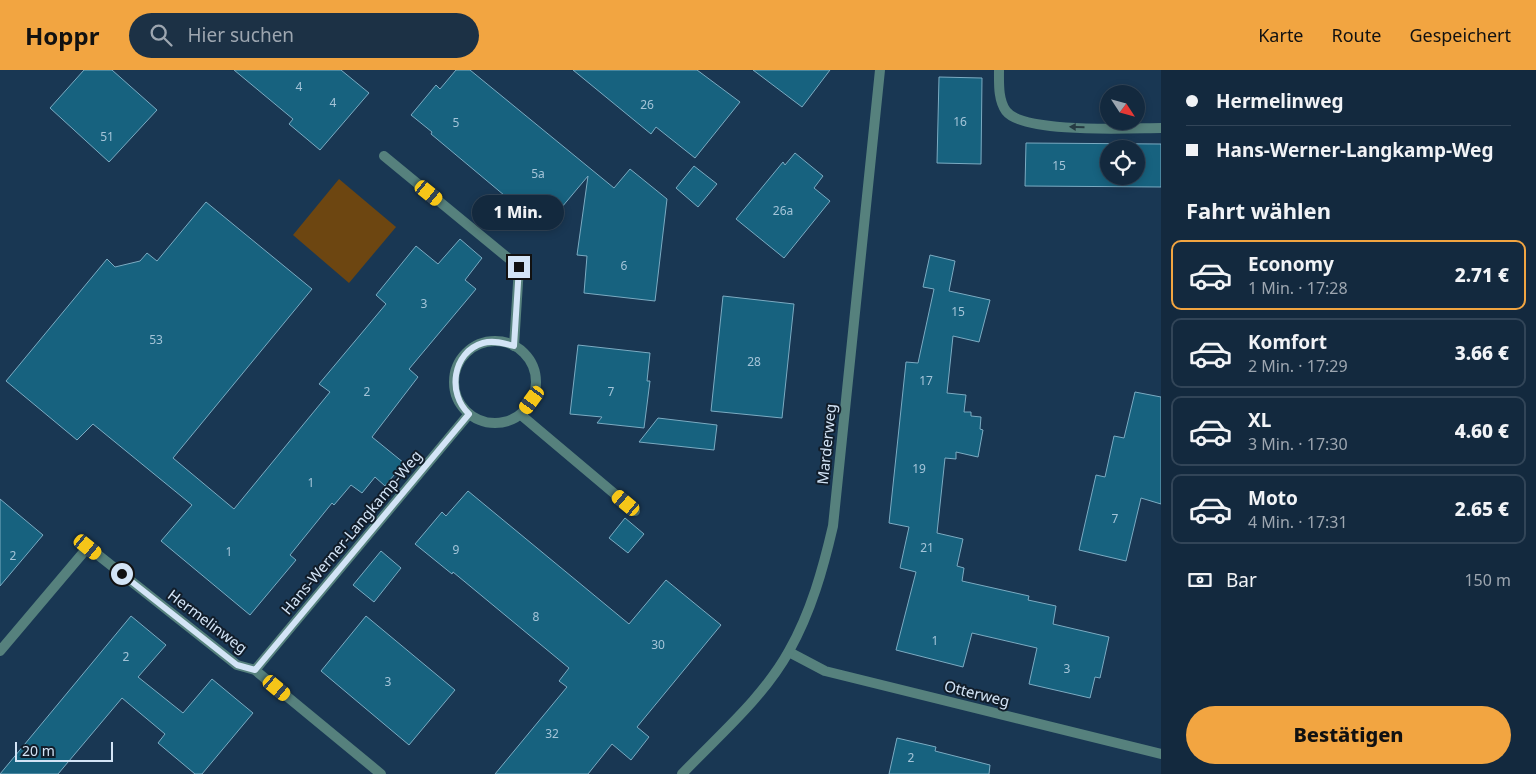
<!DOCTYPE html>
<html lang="de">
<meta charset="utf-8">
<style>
:root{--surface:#13293e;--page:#1c3145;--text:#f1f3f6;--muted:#9da6b0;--line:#324558;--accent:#f2a541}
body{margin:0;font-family:"Noto Sans",sans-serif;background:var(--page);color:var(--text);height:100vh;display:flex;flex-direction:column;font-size:19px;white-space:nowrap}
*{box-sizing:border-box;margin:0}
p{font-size:16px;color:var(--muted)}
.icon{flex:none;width:28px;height:28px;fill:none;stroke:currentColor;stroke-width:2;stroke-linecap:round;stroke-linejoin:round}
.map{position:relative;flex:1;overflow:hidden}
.details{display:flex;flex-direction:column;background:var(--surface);width:375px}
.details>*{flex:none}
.guide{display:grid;align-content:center;height:110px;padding:0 25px;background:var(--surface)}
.needle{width:32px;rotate:126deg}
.fabs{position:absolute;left:1100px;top:15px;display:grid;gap:10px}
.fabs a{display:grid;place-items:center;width:45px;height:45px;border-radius:50%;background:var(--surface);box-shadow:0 2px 8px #0003,0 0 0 1px var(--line);font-size:25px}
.scale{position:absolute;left:15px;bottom:12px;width:98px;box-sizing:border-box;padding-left:5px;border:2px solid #d3e4f6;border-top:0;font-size:14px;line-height:18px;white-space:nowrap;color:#d3e4f6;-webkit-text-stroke:4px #111d2a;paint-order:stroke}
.end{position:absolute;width:22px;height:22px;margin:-11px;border:6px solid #d3e4f6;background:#111;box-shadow:0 0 0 2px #111}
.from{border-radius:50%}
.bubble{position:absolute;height:35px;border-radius:18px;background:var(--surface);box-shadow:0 2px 8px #0003,0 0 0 1px var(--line);font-size:16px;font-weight:800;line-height:35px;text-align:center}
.car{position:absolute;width:15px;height:30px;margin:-15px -8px;border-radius:6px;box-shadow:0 0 4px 1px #0007;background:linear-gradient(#f5c518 24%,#345 0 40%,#f5c518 0 76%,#345 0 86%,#f5c518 0)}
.guide b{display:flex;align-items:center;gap:18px;height:48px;font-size:19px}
.guide b+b{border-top:1px solid var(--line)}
.guide i{width:12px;height:12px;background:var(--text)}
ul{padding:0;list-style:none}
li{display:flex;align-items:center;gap:15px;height:70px;margin:0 10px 8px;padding:0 15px;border:2px solid var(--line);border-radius:10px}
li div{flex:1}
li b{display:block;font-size:19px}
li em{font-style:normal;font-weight:800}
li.selected{border-color:var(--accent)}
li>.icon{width:45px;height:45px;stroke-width:1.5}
h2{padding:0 25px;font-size:22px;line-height:60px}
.pay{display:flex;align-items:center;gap:12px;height:55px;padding:0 25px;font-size:19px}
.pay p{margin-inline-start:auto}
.primary-button{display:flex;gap:10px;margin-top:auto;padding:10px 25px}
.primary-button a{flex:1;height:58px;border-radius:30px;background:var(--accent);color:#111;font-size:20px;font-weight:800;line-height:58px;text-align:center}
header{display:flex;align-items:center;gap:30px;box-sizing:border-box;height:70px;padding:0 25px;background:var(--accent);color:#111}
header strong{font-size:24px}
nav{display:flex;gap:28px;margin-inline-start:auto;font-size:18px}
.search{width:350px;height:45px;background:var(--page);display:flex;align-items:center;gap:12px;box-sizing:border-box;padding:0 18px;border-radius:28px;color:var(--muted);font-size:19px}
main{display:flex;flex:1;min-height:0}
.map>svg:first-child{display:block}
.green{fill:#6d4611}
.building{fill:#17627f;stroke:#7babc2;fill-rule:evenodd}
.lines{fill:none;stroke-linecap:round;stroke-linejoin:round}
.lane{stroke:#56817d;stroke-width:10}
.street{stroke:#56817d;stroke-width:10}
.oneway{fill:#263b43}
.route{stroke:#d3e4f6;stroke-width:6}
.labels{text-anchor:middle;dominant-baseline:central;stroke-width:4;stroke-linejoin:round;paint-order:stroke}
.number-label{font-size:12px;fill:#a4c4d8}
.street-label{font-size:15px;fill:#d3e4f6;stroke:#111d2a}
</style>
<header>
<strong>Hoppr</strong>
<div class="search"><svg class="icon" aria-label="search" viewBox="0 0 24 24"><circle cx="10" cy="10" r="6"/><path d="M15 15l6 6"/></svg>Hier suchen</div>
<nav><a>Karte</a><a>Route</a><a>Gespeichert</a></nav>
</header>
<main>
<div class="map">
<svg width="1161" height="704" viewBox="0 0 1161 704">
<rect width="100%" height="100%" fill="#193753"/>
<polygon class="green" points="339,109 396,157 349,213 293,165"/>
<g class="building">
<polygon points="84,0 112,0 157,40 109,92 50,38"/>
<polygon points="234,0 341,0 369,23 320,80 289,54 293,49"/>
<polygon points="456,0 470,0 614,118 630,99 667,129 655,231 584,223 587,186 577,185 588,106 546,156 543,154 541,156 431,64 432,62 411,45 436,15 440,19"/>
<polygon points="573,0 697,0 740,32 695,88 656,57 651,64"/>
<polygon points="753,0 830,0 802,37"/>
<polygon points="939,7 982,8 981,94 937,93"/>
<path d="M1026 73 1161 74V117L1025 116ZM1109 79H1136V106H1109Z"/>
<polygon points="795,83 823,106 814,118 830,131 784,188 736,149 783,92 785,95"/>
<polygon points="694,96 717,114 698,137 676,118"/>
<polygon points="206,132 312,219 173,388 234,439 330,322 319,314 386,234 376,225 416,176 438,194 460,169 482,188 465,210 476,219 409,299 418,307 372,367 404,393 385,416 375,407 362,423 351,415 334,435 332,433 290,485 296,490 250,545 161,471 192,435 93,354 77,370 6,311 107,189 115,197 140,191 147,183 157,191"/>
<polygon points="930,185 955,191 949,221 990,230 979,272 953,266 947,323 966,325 964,342 971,342 971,346 981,347 980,359 983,360 978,387 956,382 956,389 945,388 937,463 963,469 957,496 964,498 962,511 1029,526 1028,530 1056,536 1053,554 1109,567 1100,608 1095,607 1090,628 1029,614 1037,578 972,563 963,597 896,580 916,502 900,498 909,457 889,453 906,292 918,293 934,219 923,217"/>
<polygon points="723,226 794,234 782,348 711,341"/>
<polygon points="578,275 650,283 647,311 650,311 644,358 597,353 602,347 570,344"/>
<polygon points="1135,322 1161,327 1161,434 1141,428 1126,491 1079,480 1096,405 1105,407 1114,366 1124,368"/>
<polygon points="658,348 717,355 714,380 639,372"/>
<polygon points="468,421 629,554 666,510 721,555 637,657 649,667 631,690 612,674 588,704 495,704 567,617 559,611 569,598 453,502 452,504 415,474 442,442 446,446"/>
<polygon points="0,429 43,465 0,516"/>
<polygon points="625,448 644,464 628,483 609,468"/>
<polygon points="381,481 401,498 374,532 353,515"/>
<polygon points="131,546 166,575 138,607 183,643 212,609 253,643 202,704 195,704 158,673 165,664 122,628 58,704 0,704"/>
<polygon points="366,546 455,620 409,675 321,601"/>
<polygon points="897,668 936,677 935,681 990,695 989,704 889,704"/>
</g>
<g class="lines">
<path class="lane" d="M999 0C999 13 998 30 1006 41 1023 64 1132 58 1161 58"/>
<g class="street">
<polyline points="384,86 519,197 514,276"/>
<circle cx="495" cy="312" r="41"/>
<polyline points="521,345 635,441"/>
<polyline points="0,581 88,477 237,595 255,600 381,704"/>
<polyline points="789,582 825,601 1161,684"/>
<polyline points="255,600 469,344"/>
<path d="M682 704C718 666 763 628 789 581 811 542 823 499 833 456L880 0"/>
</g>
</g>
<defs><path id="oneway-solid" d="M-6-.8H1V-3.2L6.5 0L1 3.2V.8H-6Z" transform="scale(1.25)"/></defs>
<use class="oneway" href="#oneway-solid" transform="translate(1077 57) rotate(-179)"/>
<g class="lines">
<path class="route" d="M122 504 237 595 255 600 469 344C447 324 452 282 483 273 493 270 504 273 514 276L519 197"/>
</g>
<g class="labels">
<g class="number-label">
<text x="299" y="16">4</text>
<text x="333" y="32">4</text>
<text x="647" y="34">26</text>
<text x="960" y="51">16</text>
<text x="456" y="52">5</text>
<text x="107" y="66">51</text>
<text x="1059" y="95">15</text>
<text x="538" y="103">5a</text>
<text x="783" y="140">26a</text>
<text x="624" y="195">6</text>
<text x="424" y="233">3</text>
<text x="958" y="241">15</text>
<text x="156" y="269">53</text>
<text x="754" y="291">28</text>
<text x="926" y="310">17</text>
<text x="367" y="321">2</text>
<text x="611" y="321">7</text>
<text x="919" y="398">19</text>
<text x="311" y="412">1</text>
<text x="1115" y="448">7</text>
<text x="927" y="477">21</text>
<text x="456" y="479">9</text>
<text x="229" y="481">1</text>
<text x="13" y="485">2</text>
<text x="536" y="546">8</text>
<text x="935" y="570">1</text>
<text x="658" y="574">30</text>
<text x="126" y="586">2</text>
<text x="1067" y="598">3</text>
<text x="388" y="611">3</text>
<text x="552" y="663">32</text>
<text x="911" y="687">2</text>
</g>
<g class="street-label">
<text transform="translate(826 374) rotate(-84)">Marderweg</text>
<text transform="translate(351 462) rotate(-50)">Hans-Werner-Langkamp-Weg</text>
<text transform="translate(208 551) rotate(37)">Hermelinweg</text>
<text transform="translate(977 623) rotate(14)">Otterweg</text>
</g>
</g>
</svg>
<div class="fabs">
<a><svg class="needle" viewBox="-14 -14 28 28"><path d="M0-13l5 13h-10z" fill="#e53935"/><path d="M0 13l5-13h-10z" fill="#9da6b0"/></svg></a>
<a><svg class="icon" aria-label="locate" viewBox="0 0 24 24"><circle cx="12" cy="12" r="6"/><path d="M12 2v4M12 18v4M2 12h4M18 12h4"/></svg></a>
</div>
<div class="scale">20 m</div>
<i class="end from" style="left:122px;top:504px"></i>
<i class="end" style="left:519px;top:197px"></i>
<div class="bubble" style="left:472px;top:125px;width:92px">1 Min.</div>
<i class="car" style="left:429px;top:123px;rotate:129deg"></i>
<i class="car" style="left:532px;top:330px;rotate:216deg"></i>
<i class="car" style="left:626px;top:433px;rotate:310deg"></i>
<i class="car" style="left:88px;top:477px;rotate:129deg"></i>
<i class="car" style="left:277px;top:618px;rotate:130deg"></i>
</div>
<section class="details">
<div class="guide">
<b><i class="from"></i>Hermelinweg</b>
<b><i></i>Hans-Werner-Langkamp-Weg</b>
</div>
<h2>Fahrt wählen</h2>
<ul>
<li class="selected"><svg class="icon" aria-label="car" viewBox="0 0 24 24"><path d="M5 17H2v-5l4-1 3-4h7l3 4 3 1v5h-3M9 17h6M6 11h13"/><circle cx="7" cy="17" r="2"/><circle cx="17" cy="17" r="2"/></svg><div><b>Economy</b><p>1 Min. · 17:28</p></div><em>2.71 €</em></li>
<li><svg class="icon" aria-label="car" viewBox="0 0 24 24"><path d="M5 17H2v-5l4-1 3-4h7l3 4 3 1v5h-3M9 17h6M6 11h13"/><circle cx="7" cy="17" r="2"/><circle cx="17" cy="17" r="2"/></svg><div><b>Komfort</b><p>2 Min. · 17:29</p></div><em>3.66 €</em></li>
<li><svg class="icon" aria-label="car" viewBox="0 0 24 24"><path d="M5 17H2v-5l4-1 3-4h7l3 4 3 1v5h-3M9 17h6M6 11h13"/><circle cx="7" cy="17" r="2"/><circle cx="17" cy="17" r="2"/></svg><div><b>XL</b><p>3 Min. · 17:30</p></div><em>4.60 €</em></li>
<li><svg class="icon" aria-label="car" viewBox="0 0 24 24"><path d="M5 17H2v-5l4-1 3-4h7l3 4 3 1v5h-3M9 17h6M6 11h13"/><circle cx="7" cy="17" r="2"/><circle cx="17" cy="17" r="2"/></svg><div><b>Moto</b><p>4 Min. · 17:31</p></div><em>2.65 €</em></li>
</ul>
<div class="pay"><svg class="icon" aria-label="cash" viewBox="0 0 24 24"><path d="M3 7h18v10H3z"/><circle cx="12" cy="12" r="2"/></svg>Bar<p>150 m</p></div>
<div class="primary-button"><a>Bestätigen</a></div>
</section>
</main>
